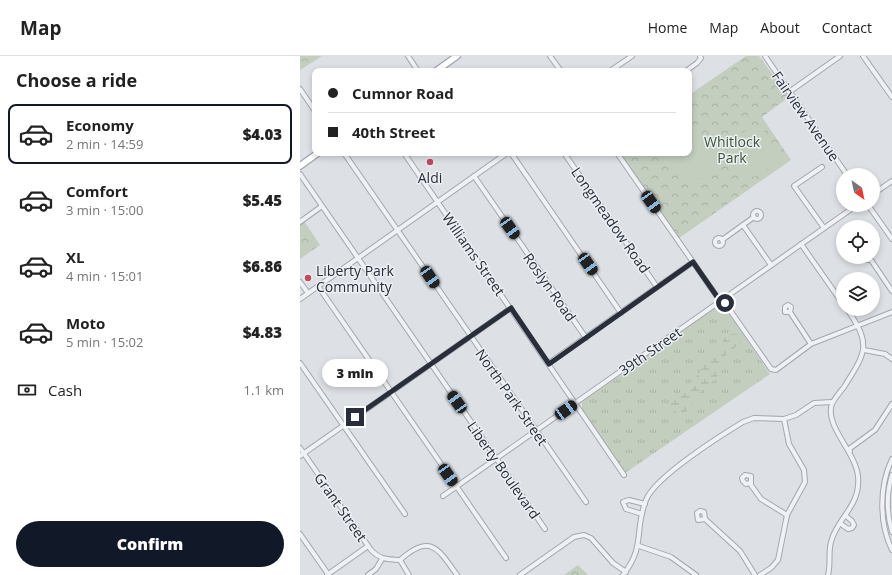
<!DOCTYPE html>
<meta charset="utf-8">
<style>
:root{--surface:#fff;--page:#f2f2f2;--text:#222;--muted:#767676;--line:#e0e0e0;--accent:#111827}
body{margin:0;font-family:"Open Sans",sans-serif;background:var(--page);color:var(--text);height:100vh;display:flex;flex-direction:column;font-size:15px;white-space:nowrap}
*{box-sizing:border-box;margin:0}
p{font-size:13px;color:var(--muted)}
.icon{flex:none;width:22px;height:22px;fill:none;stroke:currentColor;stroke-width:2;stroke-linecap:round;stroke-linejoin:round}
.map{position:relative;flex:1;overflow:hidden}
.sheet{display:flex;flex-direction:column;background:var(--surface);width:300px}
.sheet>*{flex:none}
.hud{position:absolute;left:12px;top:12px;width:380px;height:88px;border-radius:8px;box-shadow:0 2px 6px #0003;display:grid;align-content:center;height:88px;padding:0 16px;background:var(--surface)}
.needle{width:26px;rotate:147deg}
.controls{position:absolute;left:536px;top:112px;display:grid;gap:8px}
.controls a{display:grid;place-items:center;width:44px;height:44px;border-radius:50%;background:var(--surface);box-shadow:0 2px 6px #0003;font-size:20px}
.end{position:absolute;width:18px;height:18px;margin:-9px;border:5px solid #282f3a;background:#fff;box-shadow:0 0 0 2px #fff}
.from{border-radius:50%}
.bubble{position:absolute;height:28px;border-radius:14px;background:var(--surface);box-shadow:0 2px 6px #0003;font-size:13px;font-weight:800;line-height:28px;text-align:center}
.car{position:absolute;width:12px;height:24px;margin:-12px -6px;border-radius:5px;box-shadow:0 0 3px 1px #0007;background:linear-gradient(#222 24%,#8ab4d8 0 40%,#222 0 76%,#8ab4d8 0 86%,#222 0)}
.hud b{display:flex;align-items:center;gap:14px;height:38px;font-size:15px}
.hud b+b{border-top:1px solid var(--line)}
.hud i{width:10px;height:10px;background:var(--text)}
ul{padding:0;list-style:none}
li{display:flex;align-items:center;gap:12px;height:60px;margin:0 8px 6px;padding:0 8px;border:2px solid transparent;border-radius:8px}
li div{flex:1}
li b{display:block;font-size:15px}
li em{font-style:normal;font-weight:800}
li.on{border-color:var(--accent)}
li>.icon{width:36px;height:36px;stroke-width:1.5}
h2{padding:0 16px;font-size:18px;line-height:48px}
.pay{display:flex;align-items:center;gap:10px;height:44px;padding:0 16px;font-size:15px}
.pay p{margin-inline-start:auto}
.primary-button{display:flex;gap:8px;margin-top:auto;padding:8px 16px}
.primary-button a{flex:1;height:46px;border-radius:24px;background:var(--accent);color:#fff;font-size:16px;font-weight:800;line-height:46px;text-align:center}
header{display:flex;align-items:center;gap:24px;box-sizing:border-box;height:56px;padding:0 20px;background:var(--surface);border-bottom:1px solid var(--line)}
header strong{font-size:19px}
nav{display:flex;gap:22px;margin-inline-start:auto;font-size:14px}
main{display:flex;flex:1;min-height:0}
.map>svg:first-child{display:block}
.grass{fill:url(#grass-tufts)}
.forest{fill:url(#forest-crowns)}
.wetland{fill:url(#wetland-marsh)}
.pitch{fill:#c3cebf}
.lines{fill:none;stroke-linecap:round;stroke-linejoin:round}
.minor-casing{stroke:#a3a7ae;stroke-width:6}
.major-casing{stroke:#9da5b0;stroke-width:8}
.minor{stroke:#eff1f4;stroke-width:4}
.major{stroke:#fff;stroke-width:5.5}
.route{stroke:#282f3a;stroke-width:5}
.poi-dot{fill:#c04c5e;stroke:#eceff3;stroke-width:1.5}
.labels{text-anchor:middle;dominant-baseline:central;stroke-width:3;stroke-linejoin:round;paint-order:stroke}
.street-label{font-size:14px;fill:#282f3a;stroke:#eceff3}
.park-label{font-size:14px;fill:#3c5536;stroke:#eceff3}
.poi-label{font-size:14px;fill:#282f3a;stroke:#eceff3}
</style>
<header>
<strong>Map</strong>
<nav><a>Home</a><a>Map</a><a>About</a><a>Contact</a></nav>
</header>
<main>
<section class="sheet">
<h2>Choose a ride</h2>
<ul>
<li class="on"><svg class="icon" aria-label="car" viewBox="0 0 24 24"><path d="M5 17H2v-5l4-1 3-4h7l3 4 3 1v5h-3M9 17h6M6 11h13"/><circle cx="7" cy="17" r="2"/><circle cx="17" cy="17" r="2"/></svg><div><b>Economy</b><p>2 min · 14:59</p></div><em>$4.03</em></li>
<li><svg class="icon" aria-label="car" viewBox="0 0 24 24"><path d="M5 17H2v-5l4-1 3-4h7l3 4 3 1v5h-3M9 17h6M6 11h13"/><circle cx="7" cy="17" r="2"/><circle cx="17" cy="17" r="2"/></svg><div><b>Comfort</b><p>3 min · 15:00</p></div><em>$5.45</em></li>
<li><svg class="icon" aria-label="car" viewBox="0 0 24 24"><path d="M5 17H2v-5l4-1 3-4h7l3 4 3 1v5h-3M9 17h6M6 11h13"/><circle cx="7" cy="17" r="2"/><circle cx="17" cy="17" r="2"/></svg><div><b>XL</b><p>4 min · 15:01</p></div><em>$6.86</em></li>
<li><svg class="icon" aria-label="car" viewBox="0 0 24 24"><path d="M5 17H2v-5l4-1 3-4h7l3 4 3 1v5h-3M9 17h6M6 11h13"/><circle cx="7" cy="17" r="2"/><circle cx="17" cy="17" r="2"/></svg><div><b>Moto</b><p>5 min · 15:02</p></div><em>$4.83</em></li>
</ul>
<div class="pay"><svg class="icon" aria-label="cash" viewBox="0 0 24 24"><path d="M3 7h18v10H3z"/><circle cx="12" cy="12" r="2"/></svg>Cash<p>1.1 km</p></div>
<div class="primary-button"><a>Confirm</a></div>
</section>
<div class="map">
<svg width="592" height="519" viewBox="0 0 592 519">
<defs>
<pattern id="grass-tufts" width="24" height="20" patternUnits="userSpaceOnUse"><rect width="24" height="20" fill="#c3cebf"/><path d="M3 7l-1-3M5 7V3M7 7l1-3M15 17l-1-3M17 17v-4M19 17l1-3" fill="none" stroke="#a8b1a5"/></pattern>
<pattern id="forest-crowns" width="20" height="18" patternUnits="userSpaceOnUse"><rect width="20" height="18" fill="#c3cebf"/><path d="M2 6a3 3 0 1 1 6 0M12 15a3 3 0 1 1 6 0" fill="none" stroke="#a8b1a5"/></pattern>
<pattern id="wetland-marsh" width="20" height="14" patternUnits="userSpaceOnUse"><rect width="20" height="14" fill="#c3cebf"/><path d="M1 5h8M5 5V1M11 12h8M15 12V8" fill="none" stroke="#a8b1a5"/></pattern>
</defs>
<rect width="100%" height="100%" fill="#dde0e5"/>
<polygon class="grass" points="418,250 424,250 470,318 325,417 282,355 282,346"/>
<g class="forest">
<polygon points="0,0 22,0 0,14"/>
<polygon points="446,0 459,0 489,41 462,61 491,104 379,182 320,97 389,97 389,39"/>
<polygon points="4,165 20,189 0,203 0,168"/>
<polygon points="278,509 288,519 264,519"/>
</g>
<path class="wetland" d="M430 278H437L441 283 438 289 419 305 418 310 419 315 416 322 401 335 386 356 382 358C377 357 370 354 371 347 372 342 392 326 397 320 402 315 403 310 406 305 409 299 416 297 419 292 424 286 422 282 430 278Z"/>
<g class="pitch">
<path d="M458 70 461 71 482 102 479 106 454 121C441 116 431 108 427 93 431 84 448 71 458 70Z"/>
<path d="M389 74 425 91C423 109 410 120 392 124L367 110 372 97H389Z"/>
</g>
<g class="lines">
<g class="minor-casing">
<g id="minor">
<polyline points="108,0 118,15"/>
<polyline points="250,0 261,15"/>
<polyline points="465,0 547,119"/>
<polyline points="563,0 592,41"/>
<polyline points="310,15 332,0"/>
<polyline points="386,15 397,7 401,2 400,0"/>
<polyline points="0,33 15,55"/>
<polyline points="489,36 540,0"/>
<polyline points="44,97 286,446"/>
<polyline points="104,97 324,419"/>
<polyline points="211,97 321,257"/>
<polyline points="264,97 357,231"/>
<polyline points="317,97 418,242 425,247 471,313 476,314 511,288 592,256"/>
<polyline points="522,111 494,130 524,172"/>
<polyline points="0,118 245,473"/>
<polyline points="174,120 286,282"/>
<polyline points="573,138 592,125"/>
<polyline points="568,149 592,183"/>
<circle cx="457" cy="159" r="4"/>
<polyline points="0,166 22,150"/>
<polyline points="443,169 471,209"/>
<circle cx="419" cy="186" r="4"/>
<polyline points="422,184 454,161"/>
<polyline points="501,188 543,248"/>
<polyline points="565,201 566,204 571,204 592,235"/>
<polyline points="0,226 8,237"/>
<polyline points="18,230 206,502"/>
<polyline points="0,243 207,97"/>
<polyline points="490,256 485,256 485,251 488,249 491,251 490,256 511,288"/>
<polyline points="564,294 585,298 592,303"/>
<polyline points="0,307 105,458"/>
<polyline points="249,307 393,206"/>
<path d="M0 392 71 494C81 504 86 503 100 504 130 477 138 492 157 519"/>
<polyline points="550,395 549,393 575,374 592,348"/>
<polyline points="0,400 211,252"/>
<path d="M592 403C579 430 579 467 592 494"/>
<path d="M592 419C586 438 587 458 592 476"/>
<polyline points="450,427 446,428 443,425 442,422 445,419 451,420 451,429 461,443 487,459"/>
<polyline points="143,440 557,149"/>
<polyline points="342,458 326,453 323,446 329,444 345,448"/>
<polyline points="405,463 398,464 397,457 400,455 404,456 405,463 440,495 455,519"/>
<polyline points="541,468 548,473 552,472 554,469 552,465 546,460"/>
<polyline points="0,478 28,518"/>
<polyline points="339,490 371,501 396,519"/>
<polyline points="100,504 109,519"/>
<polyline points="27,519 68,490"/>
<polyline points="68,519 76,513 82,503"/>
<polyline points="220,519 274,481 284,479 291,482 313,507 326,516"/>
<path d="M323 519C346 490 334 473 346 444 355 421 420 380 443 366L454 362 484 363 496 359 514 347 532 346"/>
<polyline points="460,519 471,512 478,504 487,459 505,426 504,414 489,388 484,363"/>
<path d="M528 519C531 508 528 497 531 486 537 461 561 451 558 420 555 395 524 369 532 348 534 343 540 336 544 331 566 296 572 289 547 253"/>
</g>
</g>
<g class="major-casing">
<g id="major">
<polyline points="136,15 157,0"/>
<polyline points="0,110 18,97"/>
</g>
</g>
<use href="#minor" class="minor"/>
<use href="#major" class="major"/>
</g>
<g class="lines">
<polyline class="route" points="55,361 211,252 249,308 393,206 418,242 425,247"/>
</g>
<g class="poi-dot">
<circle cx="130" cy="106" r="4"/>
<circle cx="8" cy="222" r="4"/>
</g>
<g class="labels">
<g class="street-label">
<text transform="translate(506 60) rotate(55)">Fairview Avenue</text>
<text transform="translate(311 164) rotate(55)">Longmeadow Road</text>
<text transform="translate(174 198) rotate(55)">Williams Street</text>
<text transform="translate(250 231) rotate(55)">Roslyn Road</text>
<text transform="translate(350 295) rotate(-35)">39th Street</text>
<text transform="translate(212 341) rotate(55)">North Park Street</text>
<text transform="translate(204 414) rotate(55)">Liberty Boulevard</text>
<text transform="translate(41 451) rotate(55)">Grant Street</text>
</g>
<g class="park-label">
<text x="432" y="85">Whitlock<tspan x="432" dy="16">Park</tspan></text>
</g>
<g class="poi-label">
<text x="130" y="121">Aldi</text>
<text x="16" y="214" text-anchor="start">Liberty Park<tspan x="16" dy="16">Community</tspan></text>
</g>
</g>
</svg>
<div class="controls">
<a><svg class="needle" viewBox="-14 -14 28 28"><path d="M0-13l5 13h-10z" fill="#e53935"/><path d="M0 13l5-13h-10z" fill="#767676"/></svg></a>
<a><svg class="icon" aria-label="locate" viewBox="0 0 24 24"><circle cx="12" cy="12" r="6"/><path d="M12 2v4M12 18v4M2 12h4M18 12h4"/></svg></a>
<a><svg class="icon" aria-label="layers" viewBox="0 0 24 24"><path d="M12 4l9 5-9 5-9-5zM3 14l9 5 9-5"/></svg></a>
</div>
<i class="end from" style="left:425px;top:247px"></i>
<i class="end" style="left:55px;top:361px"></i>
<div class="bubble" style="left:22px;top:303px;width:66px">3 min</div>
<i class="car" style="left:351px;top:146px;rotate:145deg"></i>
<i class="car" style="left:210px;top:172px;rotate:145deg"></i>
<i class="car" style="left:288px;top:208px;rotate:145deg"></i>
<i class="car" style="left:130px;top:221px;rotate:146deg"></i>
<i class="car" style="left:157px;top:346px;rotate:325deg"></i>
<i class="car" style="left:266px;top:354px;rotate:55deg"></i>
<i class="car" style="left:148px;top:419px;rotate:145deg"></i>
<div class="hud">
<b><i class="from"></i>Cumnor Road</b>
<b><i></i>40th Street</b>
</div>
</div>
</main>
